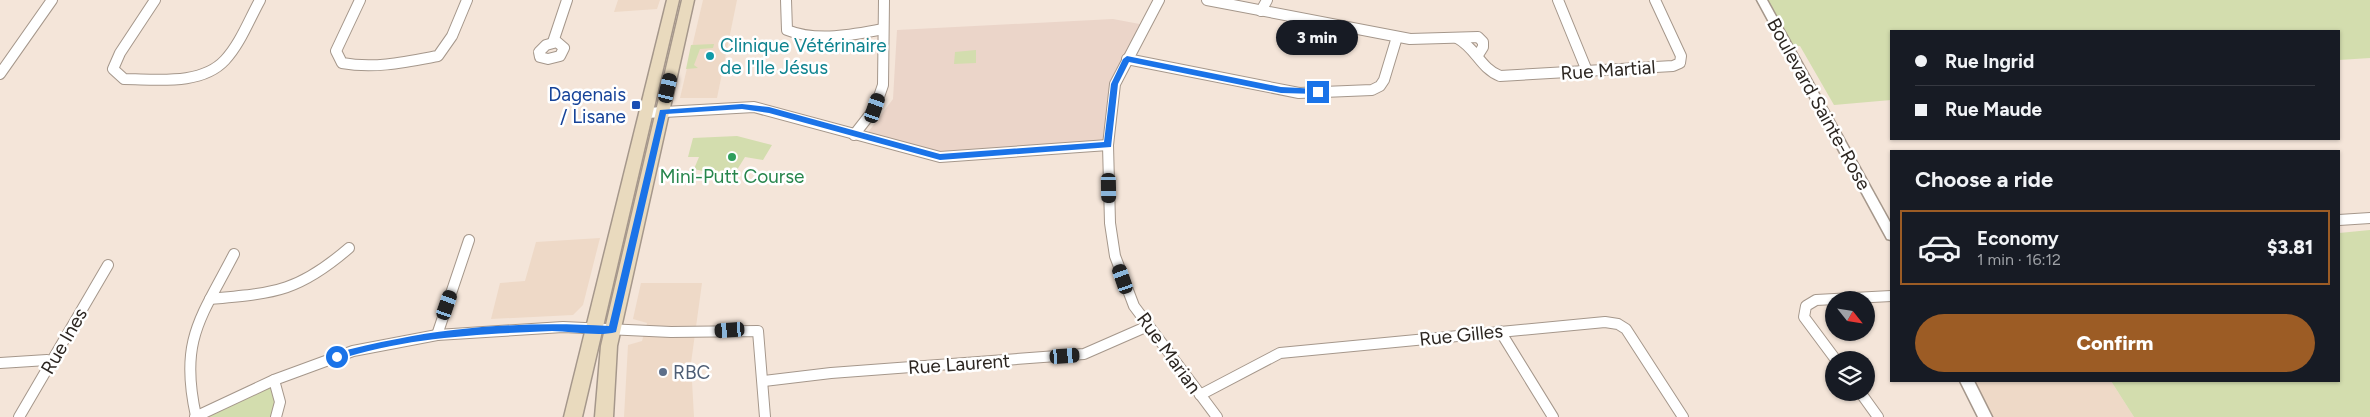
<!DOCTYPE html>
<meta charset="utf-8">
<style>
:root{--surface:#171b24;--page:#20242c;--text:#f1f3f6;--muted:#9ea1a6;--line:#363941;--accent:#9c5c25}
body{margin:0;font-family:Figtree,sans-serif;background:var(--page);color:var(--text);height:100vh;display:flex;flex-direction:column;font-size:19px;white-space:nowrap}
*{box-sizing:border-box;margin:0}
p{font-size:16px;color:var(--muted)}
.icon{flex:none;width:28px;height:28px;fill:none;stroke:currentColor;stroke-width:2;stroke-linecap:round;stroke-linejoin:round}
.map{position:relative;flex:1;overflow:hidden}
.drawer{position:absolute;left:1890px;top:150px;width:450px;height:232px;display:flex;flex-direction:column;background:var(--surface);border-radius:0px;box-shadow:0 1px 4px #0004}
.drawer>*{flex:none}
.hud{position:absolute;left:1890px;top:30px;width:450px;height:110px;border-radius:0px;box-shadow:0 1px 4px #0004;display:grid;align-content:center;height:110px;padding:0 25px;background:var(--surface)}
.needle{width:32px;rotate:120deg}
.fabs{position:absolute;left:1825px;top:291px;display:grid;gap:10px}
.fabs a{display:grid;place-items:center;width:50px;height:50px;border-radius:50%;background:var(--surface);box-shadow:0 1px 4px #0004;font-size:25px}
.end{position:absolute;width:22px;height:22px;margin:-11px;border:6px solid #1a73e8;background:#fff;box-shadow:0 0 0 2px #fff}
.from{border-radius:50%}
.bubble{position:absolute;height:35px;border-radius:18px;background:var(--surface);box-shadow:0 1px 4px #0004;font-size:16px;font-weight:800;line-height:35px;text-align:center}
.car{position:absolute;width:15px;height:30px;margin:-15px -8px;border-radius:6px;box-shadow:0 0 4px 1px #0007;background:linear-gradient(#222 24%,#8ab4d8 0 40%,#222 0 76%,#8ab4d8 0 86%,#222 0)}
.hud b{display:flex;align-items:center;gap:18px;height:48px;font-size:19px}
.hud b+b{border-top:1px solid var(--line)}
.hud i{width:12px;height:12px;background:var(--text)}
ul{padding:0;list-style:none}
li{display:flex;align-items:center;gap:15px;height:75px;margin:0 10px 8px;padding:0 15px;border:2px solid transparent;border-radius:0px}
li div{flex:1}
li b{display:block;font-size:19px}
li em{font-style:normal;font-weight:800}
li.selected{border-color:var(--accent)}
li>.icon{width:45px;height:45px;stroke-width:1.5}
h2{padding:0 25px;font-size:22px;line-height:60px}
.action{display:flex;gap:10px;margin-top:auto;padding:10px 25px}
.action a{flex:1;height:58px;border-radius:30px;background:var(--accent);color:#fff;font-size:20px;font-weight:800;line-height:58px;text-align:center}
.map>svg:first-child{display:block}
.built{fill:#eed9c7}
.education{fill:#ebd5c9}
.green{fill:#d3ddae}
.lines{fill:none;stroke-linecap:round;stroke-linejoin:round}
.minor-casing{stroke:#a5978b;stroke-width:12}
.tertiary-casing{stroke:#a5978b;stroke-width:3}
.secondary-casing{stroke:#a5978b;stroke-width:3}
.minor{stroke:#fff;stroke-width:10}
.tertiary{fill:#fff;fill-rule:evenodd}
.secondary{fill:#e9dabe;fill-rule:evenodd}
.route{fill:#1a73e8}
.culture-dot{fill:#0f9aa8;stroke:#fff;stroke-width:2}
.transit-dot{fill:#1a4fb4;stroke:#fff;stroke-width:2}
.leisure-dot{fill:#2e9e5b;stroke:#fff;stroke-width:2}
.service-dot{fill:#5c6f8a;stroke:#fff;stroke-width:2}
.labels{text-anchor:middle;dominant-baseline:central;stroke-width:5;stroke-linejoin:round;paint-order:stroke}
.culture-label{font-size:19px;fill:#0d838f;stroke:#fff;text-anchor:start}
.street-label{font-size:19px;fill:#2c2621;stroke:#fff}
.transit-label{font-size:19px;fill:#164399;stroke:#fff;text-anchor:end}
.leisure-label{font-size:19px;fill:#27864d;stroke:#fff}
.service-label{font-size:19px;fill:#4e5e75;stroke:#fff;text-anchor:start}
</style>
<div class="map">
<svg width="2370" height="417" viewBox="0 0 2370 417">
<rect width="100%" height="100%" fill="#f4e5d9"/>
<g class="built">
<polygon points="618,0 660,0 657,9 614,12"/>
<polygon points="703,0 737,0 717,98 680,98"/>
<polygon points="600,238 583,305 573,315 491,319 500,283 525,281 536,242"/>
<polygon points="641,283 702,283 691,363 694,417 624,417 628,345 642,341 647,323 633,319"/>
<polygon points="1968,381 2111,381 2134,417 1987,417"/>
</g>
<polygon class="education" points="1113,19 1145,25 1115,84 1108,145 940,157 866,135 893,99 897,30"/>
<g class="green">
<polygon points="1762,0 2370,0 2370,58 2339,60 2339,31 1891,31 1891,100 1834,105 1800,46 1788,46"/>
<polygon points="714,44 713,48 700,49 694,65 698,68 686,69 691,45"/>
<polygon points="976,50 976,63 954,64 955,52"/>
<polygon points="737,136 772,145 763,160 745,157 732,178 694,169 699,157 688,157 693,138"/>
<polygon points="2370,230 2370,417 2134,417 2111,381 2339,381 2339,233"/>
<polygon points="274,380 276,417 195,417"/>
</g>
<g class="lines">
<g class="minor-casing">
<g id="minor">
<path d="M155 0 120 53 113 69 124 79C155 79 201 86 225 60 240 44 249 20 260 0"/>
<path d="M360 0 336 51 342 63C375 69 406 62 438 56L452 36 467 0"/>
<path d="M786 0 787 30C816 42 853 35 883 29"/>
<polyline points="1159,0 1115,84 1108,145 1110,223 1115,256 1134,306 1217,417"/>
<polyline points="1207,0 1410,39 1478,37 1483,42 1483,47 1478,55"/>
<polyline points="1558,0 1587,71"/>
<polyline points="1261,11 1267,0"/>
<path d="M1457 38C1476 48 1480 68 1500 76L1673 66 1680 63 1681 56 1655 0"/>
<polyline points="553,42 567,0"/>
<polygon points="557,42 564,48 560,56 548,59 540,57 539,52 546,45"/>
<polyline points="1127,59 1299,93 1372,90 1380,86 1384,80 1397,37"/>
<polyline points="0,74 52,0"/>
<polyline points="646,113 754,107 940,157 1108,145"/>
<polyline points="854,135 875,108 883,85 884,0"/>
<polyline points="2339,220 2370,218"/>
<path d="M210 299C275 293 298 292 349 248"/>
<polyline points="1500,331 1553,417"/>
<polyline points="437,335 469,240"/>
<polyline points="1836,360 1804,317 1806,306 1816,300 1891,296"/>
<polyline points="0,363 47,360 50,363"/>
<polyline points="274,380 280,402 276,417"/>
<polyline points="764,381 831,373 1084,354 1148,326"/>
<polyline points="1860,392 1878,417"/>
<polyline points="1200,395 1280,353 1605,322 1618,324 1626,329 1683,417"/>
<path d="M196 416C179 340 201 318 234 254"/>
<polyline points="19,417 108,265"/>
<polyline points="195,417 274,380 353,351 437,335 563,327 671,332 758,331 765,417"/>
</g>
</g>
<g class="tertiary-casing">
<g id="tertiary">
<polygon points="1757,0 1767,0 1891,224 1891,240 1887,239"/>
<polygon points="1960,381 1974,381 1992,417 1978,417"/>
</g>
</g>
<g class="secondary-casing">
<g id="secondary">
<polygon points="667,0 679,0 582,417 564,417"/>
<polygon points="682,0 694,0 617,346 613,417 595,417 601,346"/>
</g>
</g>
<use href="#minor" class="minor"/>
<use href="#tertiary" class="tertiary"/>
<use href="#secondary" class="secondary"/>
</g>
<path class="route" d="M1127 56 1281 87 1318 89 1321 92 1318 94 1281 93 1129 62 1118 84 1111 147 940 160 769 113 742 109 666 114 616 332C599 337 570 331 552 331 480 334 406 337 337 360L333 357 334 354C355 347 376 343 397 339 467 325 538 322 609 326L660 110 742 104 769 107 940 154 1104 142 1111 84 1123 59Z"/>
<circle class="culture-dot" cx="710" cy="56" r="5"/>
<rect class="transit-dot" x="631" y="100" width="10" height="10" rx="2.5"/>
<circle class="leisure-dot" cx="732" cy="157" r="5"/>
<circle class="service-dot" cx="663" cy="372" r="5"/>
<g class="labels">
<g class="culture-label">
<text x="720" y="45">Clinique Vétérinaire<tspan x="720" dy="22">de I'Ile Jésus</tspan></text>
</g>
<g class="street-label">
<text transform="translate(1608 70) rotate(-4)">Rue Martial</text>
<text transform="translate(1819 104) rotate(61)">Boulevard Sainte-Rose</text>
<text transform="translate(1461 335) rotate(-6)">Rue Gilles</text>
<text transform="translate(64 341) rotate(-60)">Rue Ines</text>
<text transform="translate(1169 353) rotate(54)">Rue Marian</text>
<text transform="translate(959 364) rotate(-4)">Rue Laurent</text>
</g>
<g class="transit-label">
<text x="626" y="94">Dagenais<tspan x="626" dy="22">/ Lisane</tspan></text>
</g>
<g class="leisure-label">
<text x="732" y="176">Mini-Putt Course</text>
</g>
<g class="service-label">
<text x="673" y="372">RBC</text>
</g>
</g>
</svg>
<div class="fabs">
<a><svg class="needle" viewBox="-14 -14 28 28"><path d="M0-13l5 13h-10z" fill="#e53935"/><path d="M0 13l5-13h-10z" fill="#9ea1a6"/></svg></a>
<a><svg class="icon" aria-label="layers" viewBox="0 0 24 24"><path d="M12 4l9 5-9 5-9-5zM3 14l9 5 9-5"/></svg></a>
</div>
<i class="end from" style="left:337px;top:357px"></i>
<i class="end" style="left:1318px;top:92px"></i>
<div class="bubble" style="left:1276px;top:20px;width:82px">3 min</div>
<i class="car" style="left:668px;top:88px;rotate:13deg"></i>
<i class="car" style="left:875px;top:108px;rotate:19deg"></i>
<i class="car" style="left:1109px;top:188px;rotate:179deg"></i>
<i class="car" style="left:1123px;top:279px;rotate:341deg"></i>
<i class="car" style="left:447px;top:305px;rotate:19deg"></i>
<i class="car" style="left:730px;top:330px;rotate:266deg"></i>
<i class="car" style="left:1065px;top:356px;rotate:86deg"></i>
<div class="hud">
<b><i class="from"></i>Rue Ingrid</b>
<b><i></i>Rue Maude</b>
</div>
<section class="drawer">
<h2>Choose a ride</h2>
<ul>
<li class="selected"><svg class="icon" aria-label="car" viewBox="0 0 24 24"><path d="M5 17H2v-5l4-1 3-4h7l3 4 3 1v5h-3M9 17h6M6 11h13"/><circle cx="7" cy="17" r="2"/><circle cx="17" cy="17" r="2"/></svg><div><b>Economy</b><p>1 min · 16:12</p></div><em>$3.81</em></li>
</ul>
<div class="action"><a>Confirm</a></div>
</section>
</div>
